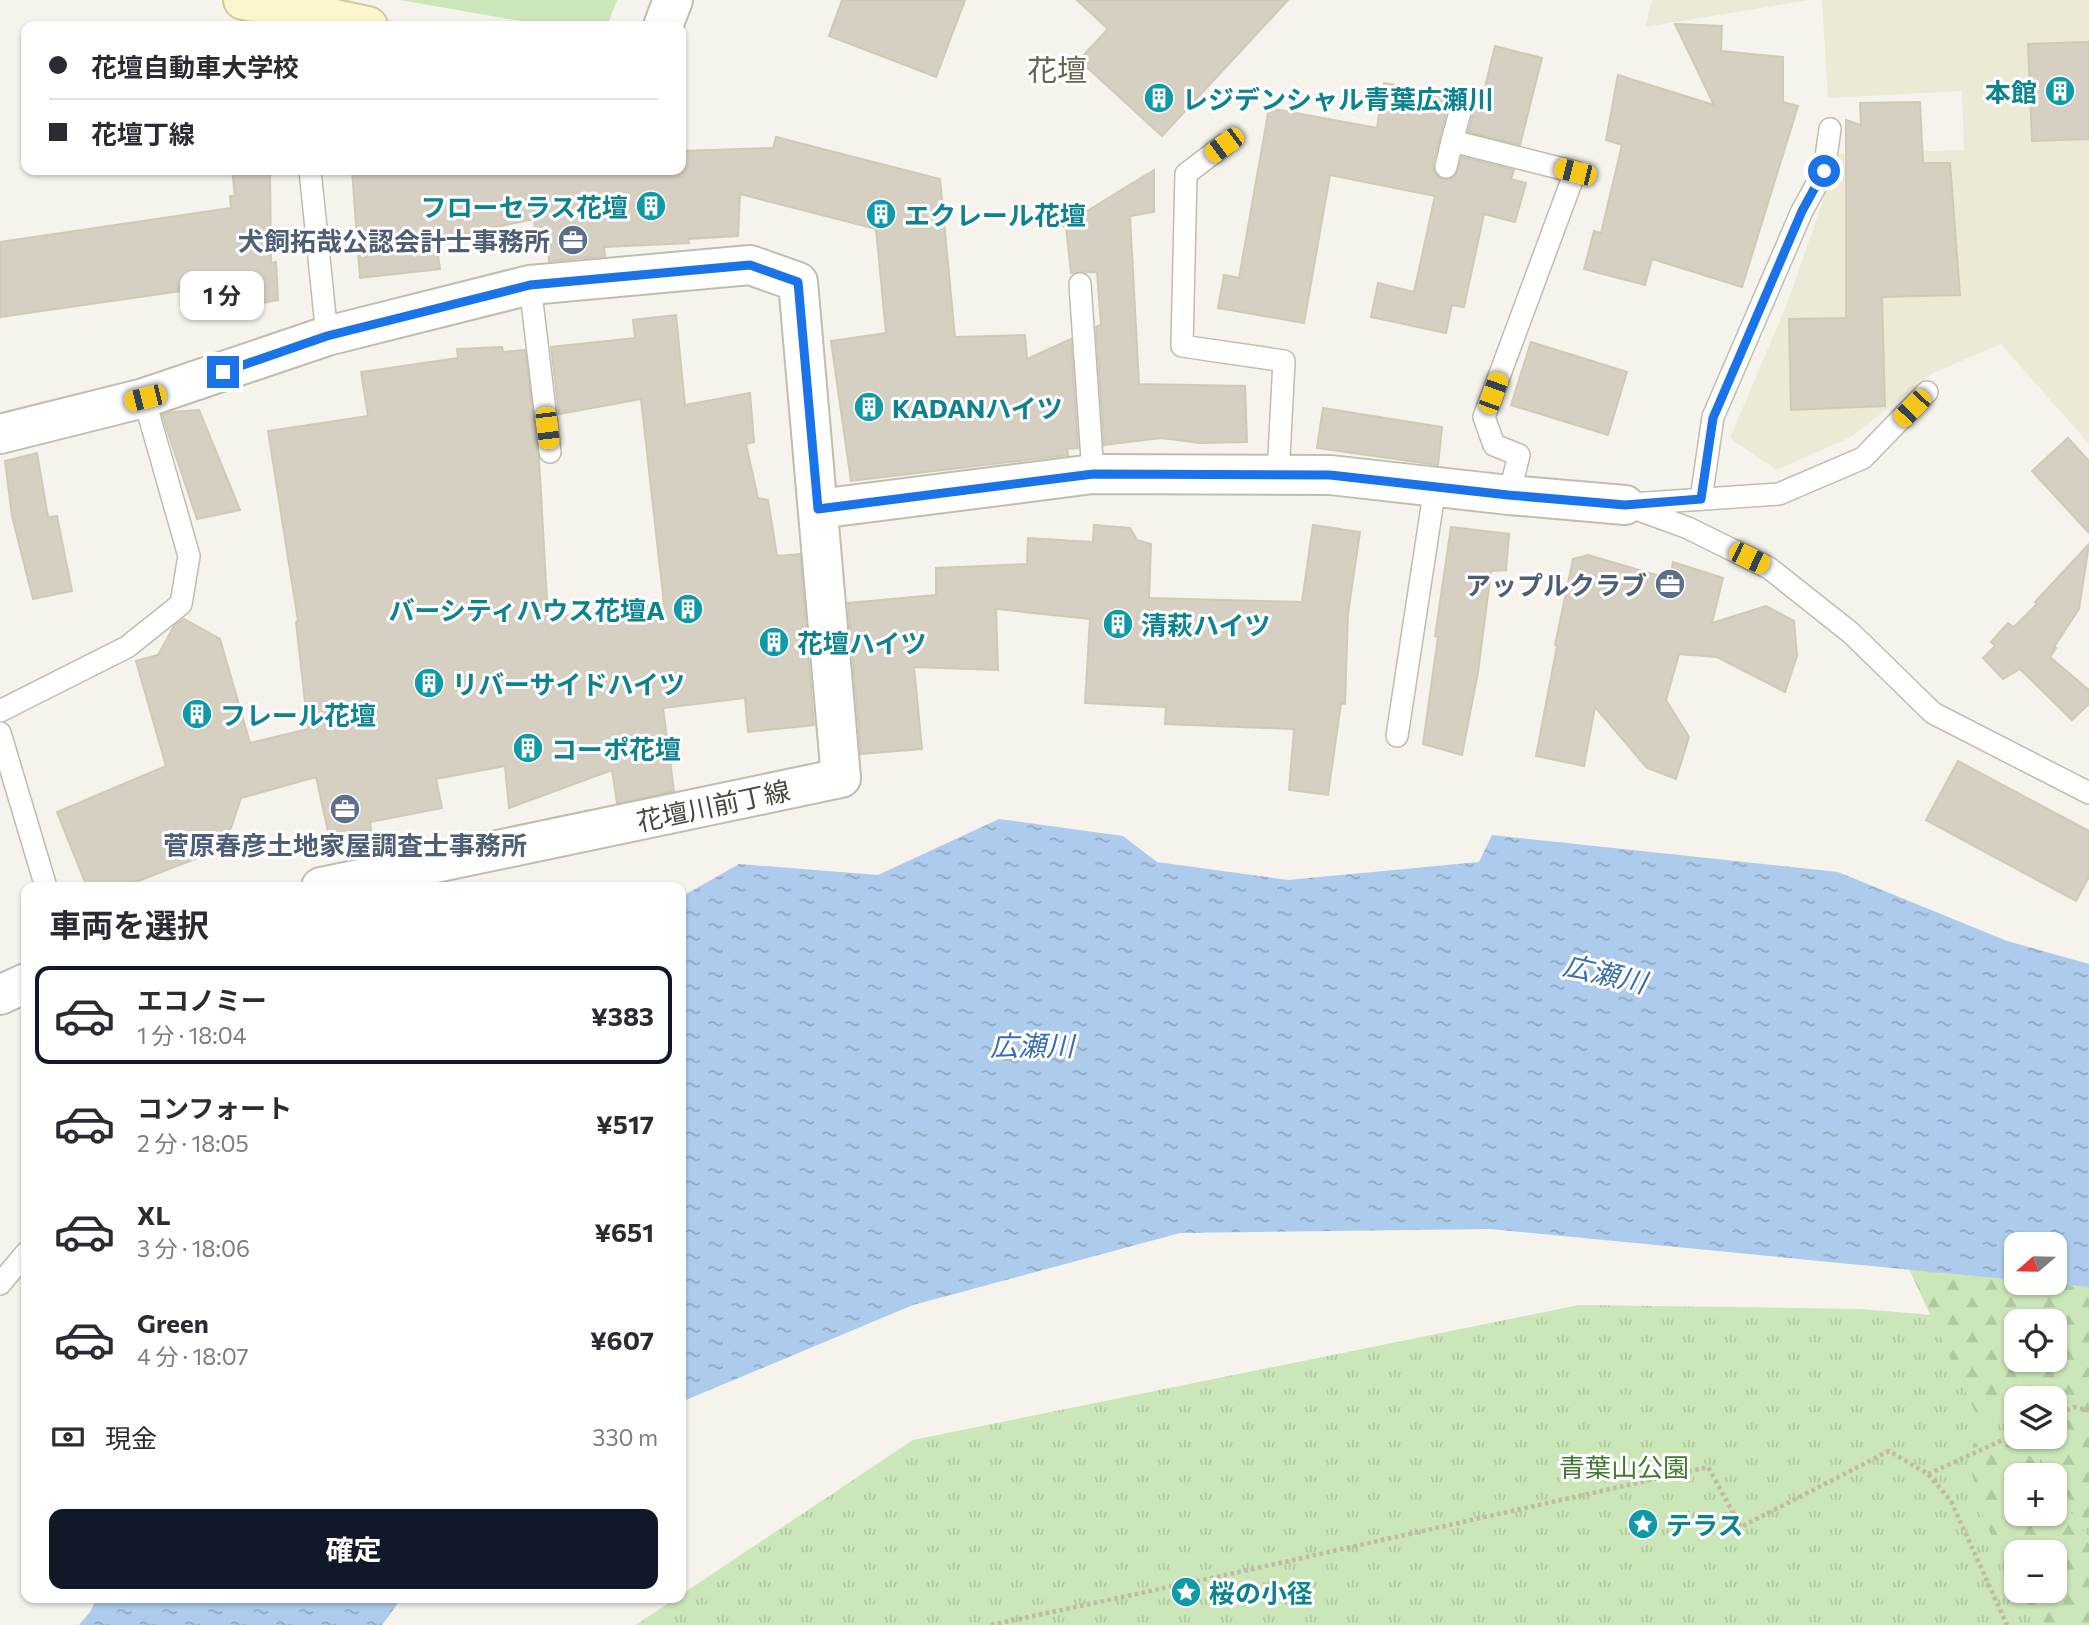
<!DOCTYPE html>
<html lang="ja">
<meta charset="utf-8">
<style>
:root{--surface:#fff;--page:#f2f2f3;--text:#2b2b33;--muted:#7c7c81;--line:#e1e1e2;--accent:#111827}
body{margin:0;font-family:Commissioner,"Noto Sans JP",sans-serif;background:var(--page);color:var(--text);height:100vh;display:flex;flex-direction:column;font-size:26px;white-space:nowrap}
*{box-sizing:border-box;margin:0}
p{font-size:23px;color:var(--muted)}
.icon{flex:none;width:38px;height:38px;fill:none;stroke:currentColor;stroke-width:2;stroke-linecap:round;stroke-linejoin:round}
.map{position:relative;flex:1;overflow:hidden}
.panel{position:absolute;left:21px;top:882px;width:665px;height:721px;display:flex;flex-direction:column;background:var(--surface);border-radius:14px;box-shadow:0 2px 5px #0004}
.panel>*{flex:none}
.top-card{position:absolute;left:21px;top:21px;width:665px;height:154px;border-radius:14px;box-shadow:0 2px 5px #0004;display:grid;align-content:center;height:154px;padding:0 28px;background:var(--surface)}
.needle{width:46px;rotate:250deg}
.controls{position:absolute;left:2004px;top:1232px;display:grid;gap:14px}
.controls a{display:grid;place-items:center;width:63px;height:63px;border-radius:14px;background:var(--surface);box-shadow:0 2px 5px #0004;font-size:35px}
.end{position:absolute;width:32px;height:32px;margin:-16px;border:9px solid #1a73e8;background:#fff;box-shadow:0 0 0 4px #fff}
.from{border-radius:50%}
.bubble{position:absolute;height:49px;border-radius:14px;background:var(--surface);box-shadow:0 2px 5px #0004;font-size:23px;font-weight:700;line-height:49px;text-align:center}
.car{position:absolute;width:21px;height:42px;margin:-21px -10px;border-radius:9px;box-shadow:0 0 5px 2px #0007;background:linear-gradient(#f5c518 24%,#345 0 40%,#f5c518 0 76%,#345 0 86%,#f5c518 0)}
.top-card b{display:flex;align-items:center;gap:24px;height:66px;font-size:26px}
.top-card b+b{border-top:2px solid var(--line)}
.top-card i{width:18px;height:18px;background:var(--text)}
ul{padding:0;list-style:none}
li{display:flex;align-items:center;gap:21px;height:98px;margin:0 14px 10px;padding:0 14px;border:4px solid transparent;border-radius:14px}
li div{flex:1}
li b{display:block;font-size:26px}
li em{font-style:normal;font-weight:700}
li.on{border-color:var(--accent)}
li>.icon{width:63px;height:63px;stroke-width:1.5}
h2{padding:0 28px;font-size:32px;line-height:84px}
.pay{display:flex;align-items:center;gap:18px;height:77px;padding:0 28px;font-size:26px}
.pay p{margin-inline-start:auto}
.cta{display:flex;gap:14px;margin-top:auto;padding:14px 28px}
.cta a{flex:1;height:80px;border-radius:14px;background:var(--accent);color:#fff;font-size:28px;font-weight:700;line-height:80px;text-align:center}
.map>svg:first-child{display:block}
.education{fill:#ede9d7}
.grass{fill:url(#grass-tufts);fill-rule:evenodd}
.forest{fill:url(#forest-firs);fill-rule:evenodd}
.pitch{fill:#cbe6b8}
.water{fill:url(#water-ripples)}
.building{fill:#d6d0c2;stroke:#d0c9b5;stroke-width:2}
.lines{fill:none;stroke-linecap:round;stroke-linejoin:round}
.lane-casing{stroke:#c0bcae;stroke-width:24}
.street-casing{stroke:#c0bcae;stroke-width:42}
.secondary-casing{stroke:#d1c99e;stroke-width:42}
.path{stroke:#c1b9a1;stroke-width:4.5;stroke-dasharray:3.5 3.5;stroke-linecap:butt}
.lane{stroke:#fff;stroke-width:21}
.street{stroke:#fff;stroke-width:38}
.secondary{stroke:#fbf6cf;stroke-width:38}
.route{stroke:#1a73e8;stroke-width:9}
.labels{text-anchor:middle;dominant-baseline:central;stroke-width:6;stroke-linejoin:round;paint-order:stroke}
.culture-label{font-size:26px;font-weight:bold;fill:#0d838f;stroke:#fff;text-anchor:start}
.service-label{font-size:26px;font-weight:bold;fill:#4e5e75;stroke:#fff;text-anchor:end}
.street-label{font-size:26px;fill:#49453a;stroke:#fff}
.park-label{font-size:26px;fill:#427830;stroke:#fff}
.water-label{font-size:28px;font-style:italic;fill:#396faf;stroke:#fff}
.quarter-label{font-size:30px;fill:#6b6451;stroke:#fff}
</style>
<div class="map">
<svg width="2089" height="1625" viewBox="0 0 2089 1625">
<defs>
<pattern id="grass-tufts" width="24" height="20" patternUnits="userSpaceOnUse" patternTransform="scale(1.75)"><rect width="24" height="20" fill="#cbe6b8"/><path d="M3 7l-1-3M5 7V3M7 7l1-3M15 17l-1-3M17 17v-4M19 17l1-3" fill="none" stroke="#b0c79f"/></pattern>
<pattern id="forest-firs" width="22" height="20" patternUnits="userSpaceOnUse" patternTransform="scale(1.75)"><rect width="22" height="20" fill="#cbe6b8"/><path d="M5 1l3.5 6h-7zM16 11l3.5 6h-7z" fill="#b0c79f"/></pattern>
<pattern id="water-ripples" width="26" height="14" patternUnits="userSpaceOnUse" patternTransform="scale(1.75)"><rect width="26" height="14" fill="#adcbec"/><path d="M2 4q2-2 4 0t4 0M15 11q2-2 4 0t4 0" fill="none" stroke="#8fa7c0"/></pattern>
</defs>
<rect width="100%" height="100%" fill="#f5f3ec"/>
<g class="education">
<polygon points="1652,0 1810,0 1645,27"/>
<polygon points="1822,0 2089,0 2089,444 2001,344 1933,373 1851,437 1776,470 1730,438 1787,304 1839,154 1964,150 1962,91 1828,98"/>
</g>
<path class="grass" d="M1579 1305 1861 1309 2016 1322V1360H2054L2089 1329V1625H636L676 1598H681V1595L913 1440ZM2016 1398H2054V1437H2016ZM2016 1475H2054V1514H2016ZM2016 1552H2054V1591H2016Z"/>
<g class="forest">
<path d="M1909 1269 2016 1280V1283H2046L2089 1287V1528L2055 1479 2054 1475H2052L2025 1437H2054V1398H2016V1427L1977 1416ZM2016 1321H2054V1360H2016Z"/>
<polygon points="2005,1433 2022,1445 2045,1475 2016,1475 2016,1514 2054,1514 2055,1489 2089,1539 2089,1625 2036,1625 2022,1591 2054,1591 2054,1552 2016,1552 2016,1576 1997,1547 1983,1517 1970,1465 1973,1444 1987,1435"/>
</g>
<polygon class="pitch" points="400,0 617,0 607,26 549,26"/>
<g class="water">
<polygon points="999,819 1123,836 1157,862 1288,880 1479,862 1492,835 1838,872 2007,941 2089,964 2089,1287 2046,1283 2054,1283 2054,1244 2016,1244 2016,1280 1491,1229 1180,1233 913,1305 681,1402 681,897 739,864 878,875"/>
<polygon points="97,1598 402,1598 382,1625 79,1625 90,1612"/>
</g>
<g class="building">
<polygon points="842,0 965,0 936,77 829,36"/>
<polygon points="1077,0 1288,0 1162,136 1079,60 1108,29"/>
<polygon points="1675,24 1722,26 1721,51 1783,57 1783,102 1798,106 1742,287 1652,259 1645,285 1584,269 1594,231 1601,233 1622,145 1606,140 1618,75 1714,105"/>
<polygon points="2089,42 2089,139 2032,141 2028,44"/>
<polygon points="1495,46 1542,58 1520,145 1468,132 1475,108 1473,98 1482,100"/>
<polygon points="1384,83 1454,95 1449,101 1433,164 1434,171 1438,177 1449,180 1455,176 1462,157 1514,170 1511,179 1526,183 1515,222 1484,214 1464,307 1452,305 1446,333 1371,317 1378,283 1414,292 1435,196 1330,175 1304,323 1218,308 1224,275 1239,278 1269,108 1377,128"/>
<polygon points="1920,102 1923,163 1950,163 1960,295 1882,297 1885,406 1791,410 1789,319 1846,318 1846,120 1861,125 1860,103"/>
<polygon points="776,137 940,179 955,337 1025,335 1027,359 1071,339 1078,448 1067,449 1068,455 851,481 831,341 886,333 876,229 740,194 738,236 688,239 689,243 604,247 605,256 549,261 547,239 536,240 534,219 436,240 440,269 360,278 352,170 681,170 681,151 773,148"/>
<polygon points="232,170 270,170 271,263 276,262 278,300 241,307 237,283 0,317 0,242 231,208 230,196 235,196"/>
<polygon points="1154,170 1154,212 1130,216 1139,384 1245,386 1247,442 1200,443 1162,438 1104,445 1096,327 1101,325 1097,272 1071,273 1066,227 1063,226"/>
<polygon points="676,315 685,405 750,393 754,442 746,444 758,498 768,500 777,556 800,554 814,725 748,732 745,698 663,708 674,791 617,803 612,770 509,808 505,766 436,779 442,808 370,822 372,840 332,849 316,777 241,798 231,828 219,844 205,855 123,887 87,887 57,812 166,766 136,661 158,655 174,626 184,619 220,639 250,743 308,729 296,622 298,621 268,431 368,416 361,372 458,358 457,349 502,347 503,352 525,350 539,459 548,618 664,604 641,399 559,414 551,347 635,338 633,320"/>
<polygon points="1531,342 1627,372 1608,435 1511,405"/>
<polygon points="1323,408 1442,427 1438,465 1317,448"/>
<polygon points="199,410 240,510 197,519 162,415 171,412"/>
<polygon points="2068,438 2089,461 2089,533 2032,471"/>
<polygon points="37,453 48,517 57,516 72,591 33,599 12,516 5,461"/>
<polygon points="1094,525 1130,528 1137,540 1151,544 1149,598 1302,602 1313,525 1360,532 1348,613 1345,704 1341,703 1328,795 1289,790 1294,729 1165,724 1166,707 1085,703 1090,619 996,609 998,670 914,667 922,749 861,754 848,603 936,595 936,568 1027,564 1028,538 1093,542"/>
<polygon points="1451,527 1509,534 1506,570 1491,571 1478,672 1462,755 1423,744 1438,637 1435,636"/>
<polygon points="2089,544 2079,609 2054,647 2056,648 2050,657 2089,690 2089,704 2072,720 2020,669 2003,679 1983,658 1995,646 1991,642 2008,623 2014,627 2037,604 2035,602"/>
<polygon points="1588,555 1670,579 1673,562 1723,578 1712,623 1766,606 1794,621 1797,656 1785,692 1717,657 1679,654 1666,700 1689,737 1676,779 1647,768 1595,707 1584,766 1536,756 1557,646 1555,645 1573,559"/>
<polygon points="1958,761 2089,831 2089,877 2076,901 1926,820"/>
</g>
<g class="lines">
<g class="lane-casing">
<g id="lane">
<polyline points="1452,141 1462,105"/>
<polyline points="1224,145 1186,174 1182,346 1284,361 1278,475"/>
<polyline points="1446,167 1452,141 1575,172 1484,417 1494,445 1519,455 1509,495"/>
<polyline points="310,170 327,336"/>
<polyline points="1080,284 1093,474"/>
<polyline points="530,285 550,452"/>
<polyline points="1701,499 1713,417 1802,211 1824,171 1830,129"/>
<polyline points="1631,504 1779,494 1863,458 1927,392"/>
<polyline points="1625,505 1688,528 1769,568 1851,633 1933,713 2089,793"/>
<polyline points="0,711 127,647 181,604 189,556 144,398"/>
<polyline points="0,733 46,887"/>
<polyline points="1397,736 1435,487"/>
<polyline points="0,1284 26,1253"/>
</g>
</g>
<g class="street-casing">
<g id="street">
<polyline points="663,26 673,0"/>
<polyline points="0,434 144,398 327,336 530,285 750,265 798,282 841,778 321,887"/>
<polyline points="818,509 1093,474 1330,475 1509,495 1625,505"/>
<polyline points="0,995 26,983"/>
</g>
</g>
<g class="secondary-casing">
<polyline id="secondary" points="243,0 368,26"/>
</g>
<g class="path">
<polyline points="2054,1416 2074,1407 2089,1410"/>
<polyline points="1928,1474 2016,1434"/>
<polyline points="991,1625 1253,1569 1708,1467 1741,1527 1889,1451 1928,1474 1951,1501 2007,1625"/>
</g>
<use href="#lane" class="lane"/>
<use href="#street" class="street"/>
<use href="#secondary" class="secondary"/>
</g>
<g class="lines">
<polyline class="route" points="223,372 327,336 530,285 750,265 798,282 818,509 1093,474 1330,475 1508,495 1625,505 1701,499 1713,418 1802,211 1824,171"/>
</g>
<defs>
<g id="building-disc" transform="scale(1.575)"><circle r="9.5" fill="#0f9aa8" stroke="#fff"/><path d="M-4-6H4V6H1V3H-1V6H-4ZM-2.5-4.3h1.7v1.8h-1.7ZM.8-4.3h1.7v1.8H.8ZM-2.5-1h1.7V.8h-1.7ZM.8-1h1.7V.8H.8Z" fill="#fff"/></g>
<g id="office-disc" transform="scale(1.575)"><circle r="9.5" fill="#5c6f8a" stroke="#fff"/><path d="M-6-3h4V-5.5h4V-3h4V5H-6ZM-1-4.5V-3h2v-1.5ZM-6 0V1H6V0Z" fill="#fff"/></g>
<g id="sight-disc" transform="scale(1.575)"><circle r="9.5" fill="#0f9aa8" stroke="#fff"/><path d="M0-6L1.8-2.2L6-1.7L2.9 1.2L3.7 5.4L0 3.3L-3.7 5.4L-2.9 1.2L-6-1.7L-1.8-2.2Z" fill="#fff"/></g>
</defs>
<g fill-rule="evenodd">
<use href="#building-disc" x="2060" y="91"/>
<use href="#building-disc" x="1159" y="98"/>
<use href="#building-disc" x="651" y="206"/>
<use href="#building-disc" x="881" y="214"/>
<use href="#office-disc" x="573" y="240"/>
<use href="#building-disc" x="869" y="407"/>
<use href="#office-disc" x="1670" y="584"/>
<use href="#building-disc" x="688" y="609"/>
<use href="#building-disc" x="1118" y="624"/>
<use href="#building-disc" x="774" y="642"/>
<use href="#building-disc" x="429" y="683"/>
<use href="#building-disc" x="197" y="714"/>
<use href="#building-disc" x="528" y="748"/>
<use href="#office-disc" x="345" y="809"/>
<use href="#sight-disc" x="1643" y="1524"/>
<use href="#sight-disc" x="1186" y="1592"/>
</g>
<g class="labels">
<g class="culture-label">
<text x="2037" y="91" text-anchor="end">本館</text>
<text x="1182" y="98">レジデンシャル青葉広瀬川</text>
<text x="628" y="206" text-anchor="end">フローセラス花壇</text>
<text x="904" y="214">エクレール花壇</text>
<text x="892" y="407">KADANハイツ</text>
<text x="665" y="609" text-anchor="end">バーシティハウス花壇A</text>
<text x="1141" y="624">清萩ハイツ</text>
<text x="797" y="642">花壇ハイツ</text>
<text x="452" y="683">リバーサイドハイツ</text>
<text x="220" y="714">フレール花壇</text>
<text x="551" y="748">コーポ花壇</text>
<text x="1666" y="1524">テラス</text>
<text x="1209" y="1592">桜の小径</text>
</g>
<g class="service-label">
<text x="550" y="240">犬飼拓哉公認会計士事務所</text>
<text x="1647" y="584">アップルクラブ</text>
<text x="345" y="844" text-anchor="middle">菅原春彦土地家屋調査士事務所</text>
</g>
<g class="street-label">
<text transform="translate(713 805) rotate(-12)">花壇川前丁線</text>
</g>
<g class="park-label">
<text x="1624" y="1466">青葉山公園</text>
</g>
<g class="water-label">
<text transform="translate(1605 973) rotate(13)">広瀬川</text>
<text x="1032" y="1045">広瀬川</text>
</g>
<g class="quarter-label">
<text x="1057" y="68">花壇</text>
</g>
</g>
</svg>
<div class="controls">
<a><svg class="needle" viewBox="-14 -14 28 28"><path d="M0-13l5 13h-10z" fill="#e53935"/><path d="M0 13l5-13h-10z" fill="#7c7c81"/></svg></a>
<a><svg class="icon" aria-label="locate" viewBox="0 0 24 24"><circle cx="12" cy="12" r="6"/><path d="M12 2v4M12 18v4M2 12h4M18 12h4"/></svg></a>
<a><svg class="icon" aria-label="layers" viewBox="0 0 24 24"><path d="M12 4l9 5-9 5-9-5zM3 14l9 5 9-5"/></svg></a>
<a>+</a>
<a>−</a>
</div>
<i class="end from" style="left:1824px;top:171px"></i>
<i class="end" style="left:223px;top:372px"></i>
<div class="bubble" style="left:180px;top:271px;width:84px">1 分</div>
<i class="car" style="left:1224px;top:145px;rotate:233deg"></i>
<i class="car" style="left:1575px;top:172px;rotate:284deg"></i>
<i class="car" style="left:1493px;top:393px;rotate:20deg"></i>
<i class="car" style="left:145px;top:398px;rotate:256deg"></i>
<i class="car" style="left:1912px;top:408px;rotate:224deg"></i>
<i class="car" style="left:547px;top:428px;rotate:173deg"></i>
<i class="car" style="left:1749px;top:558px;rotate:116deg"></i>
<div class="top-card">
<b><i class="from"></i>花壇自動車大学校</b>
<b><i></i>花壇丁線</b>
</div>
<section class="panel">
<h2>車両を選択</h2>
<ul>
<li class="on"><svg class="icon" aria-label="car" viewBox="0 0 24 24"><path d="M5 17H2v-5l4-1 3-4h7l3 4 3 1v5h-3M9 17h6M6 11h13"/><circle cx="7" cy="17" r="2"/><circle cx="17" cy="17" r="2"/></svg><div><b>エコノミー</b><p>1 分 · 18:04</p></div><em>¥383</em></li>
<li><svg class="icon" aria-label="car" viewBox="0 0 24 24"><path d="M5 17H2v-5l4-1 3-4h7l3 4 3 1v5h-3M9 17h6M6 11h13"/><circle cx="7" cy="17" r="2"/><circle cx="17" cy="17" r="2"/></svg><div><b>コンフォート</b><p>2 分 · 18:05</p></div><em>¥517</em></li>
<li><svg class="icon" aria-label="car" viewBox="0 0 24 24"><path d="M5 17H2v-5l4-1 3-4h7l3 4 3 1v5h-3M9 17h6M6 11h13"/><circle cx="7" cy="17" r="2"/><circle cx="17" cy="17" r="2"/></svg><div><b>XL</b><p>3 分 · 18:06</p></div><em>¥651</em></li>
<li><svg class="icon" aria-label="car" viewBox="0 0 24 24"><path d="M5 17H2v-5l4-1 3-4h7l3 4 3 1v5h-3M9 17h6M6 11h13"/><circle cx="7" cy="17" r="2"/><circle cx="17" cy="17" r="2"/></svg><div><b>Green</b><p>4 分 · 18:07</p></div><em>¥607</em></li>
</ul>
<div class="pay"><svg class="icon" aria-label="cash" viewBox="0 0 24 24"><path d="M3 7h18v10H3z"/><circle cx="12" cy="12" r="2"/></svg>現金<p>330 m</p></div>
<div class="cta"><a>確定</a></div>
</section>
</div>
